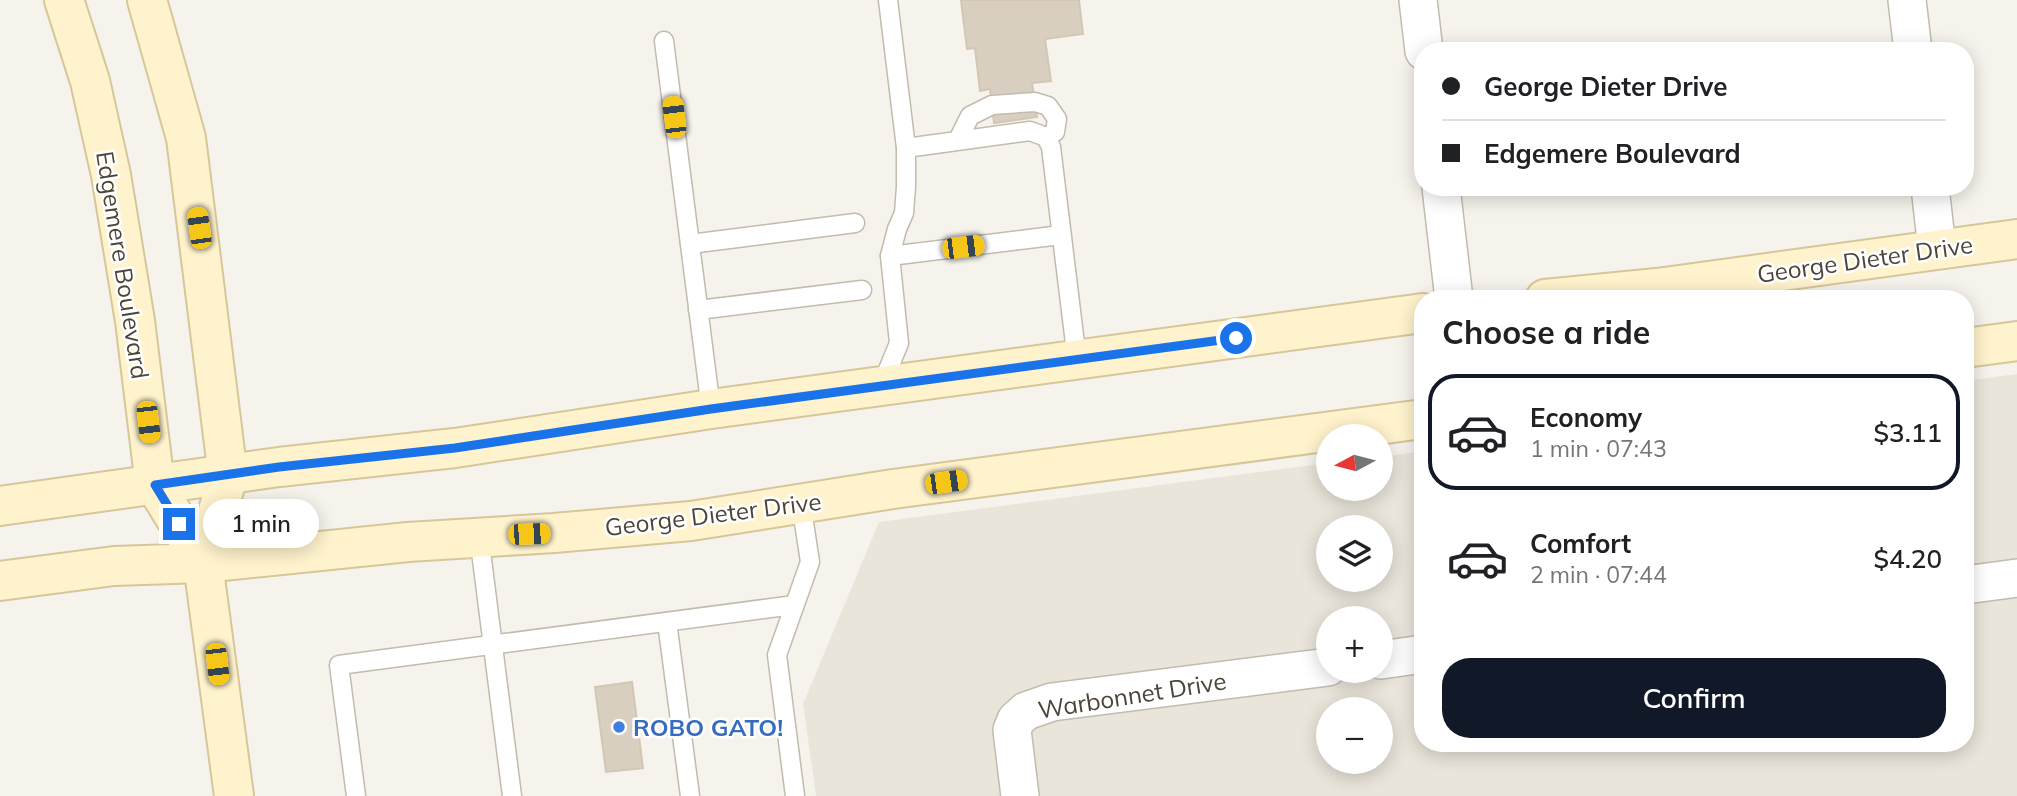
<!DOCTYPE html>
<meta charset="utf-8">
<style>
:root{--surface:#fff;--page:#f2f2f2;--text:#202124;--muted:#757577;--line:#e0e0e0;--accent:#111827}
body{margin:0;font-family:Mulish,sans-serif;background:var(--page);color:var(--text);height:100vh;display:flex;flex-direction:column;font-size:26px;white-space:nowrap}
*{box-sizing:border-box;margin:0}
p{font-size:23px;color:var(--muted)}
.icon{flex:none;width:38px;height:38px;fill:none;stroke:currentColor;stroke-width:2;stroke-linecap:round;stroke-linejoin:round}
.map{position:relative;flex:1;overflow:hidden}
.details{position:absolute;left:1414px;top:290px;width:560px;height:462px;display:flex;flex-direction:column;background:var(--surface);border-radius:28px;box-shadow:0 4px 18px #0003}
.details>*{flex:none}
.hud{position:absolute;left:1414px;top:42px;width:560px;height:154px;border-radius:28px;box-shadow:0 4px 18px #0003;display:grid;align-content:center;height:154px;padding:0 28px;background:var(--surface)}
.needle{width:46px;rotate:263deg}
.tools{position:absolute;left:1316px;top:424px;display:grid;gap:14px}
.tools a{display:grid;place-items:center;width:77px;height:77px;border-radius:50%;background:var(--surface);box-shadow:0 4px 18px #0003;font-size:35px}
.end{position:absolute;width:32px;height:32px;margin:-16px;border:9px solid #1a73e8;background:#fff;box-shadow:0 0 0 4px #fff}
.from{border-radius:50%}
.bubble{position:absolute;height:49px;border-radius:24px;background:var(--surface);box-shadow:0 4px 18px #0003;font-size:23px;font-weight:600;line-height:49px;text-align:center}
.car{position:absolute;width:21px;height:42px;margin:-21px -10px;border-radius:9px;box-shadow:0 0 5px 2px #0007;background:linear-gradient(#f5c518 24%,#345 0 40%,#f5c518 0 76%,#345 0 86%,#f5c518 0)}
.hud b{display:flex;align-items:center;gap:24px;height:66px;font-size:26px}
.hud b+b{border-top:2px solid var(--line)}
.hud i{width:18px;height:18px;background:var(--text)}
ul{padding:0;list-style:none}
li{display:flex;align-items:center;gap:21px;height:116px;margin:0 14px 10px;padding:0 14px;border:4px solid transparent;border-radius:28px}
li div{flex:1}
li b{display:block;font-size:26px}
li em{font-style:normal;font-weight:600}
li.selected{border-color:var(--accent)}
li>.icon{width:63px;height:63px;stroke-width:1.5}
h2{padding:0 28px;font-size:32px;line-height:84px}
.cta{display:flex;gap:14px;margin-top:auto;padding:14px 28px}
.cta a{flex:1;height:80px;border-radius:28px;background:var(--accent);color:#fff;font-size:28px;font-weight:600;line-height:80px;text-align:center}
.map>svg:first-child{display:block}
.residential{fill:#eae5da;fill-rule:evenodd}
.building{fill:#d8cfc1;stroke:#d3c7b4;stroke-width:2}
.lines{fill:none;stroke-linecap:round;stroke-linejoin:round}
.lane-casing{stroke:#c2bbae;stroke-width:21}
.street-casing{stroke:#c2bbae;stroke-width:40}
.secondary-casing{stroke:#d6c79b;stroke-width:42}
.lane{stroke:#fff;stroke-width:18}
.street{stroke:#fff;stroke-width:37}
.secondary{stroke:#fff3cd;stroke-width:38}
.route{stroke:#1a73e8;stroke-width:9}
.shop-dot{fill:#3f7fe0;stroke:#fff;stroke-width:2.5}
.labels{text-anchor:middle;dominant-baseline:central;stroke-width:5;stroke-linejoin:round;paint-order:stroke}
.street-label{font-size:24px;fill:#4b4439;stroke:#fff}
.shop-label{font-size:24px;font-weight:bold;fill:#366cbe;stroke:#fff;text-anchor:start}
</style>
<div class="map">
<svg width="2017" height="796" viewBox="0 0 2017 796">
<rect width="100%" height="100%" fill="#f6f3ec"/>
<path class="residential" d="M2017 374V796H816L803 704 879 522 1328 463V488H1381V457L1423 451V744H1965V381ZM1328 527H1381V579H1328ZM1328 618H1381V670H1328ZM1328 709H1381V761H1328Z"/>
<g class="building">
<polygon points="961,0 1079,0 1083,34 1045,39 1051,81 1032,83 1037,117 994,123 990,89 980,91 975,48 967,49"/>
<polygon points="632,682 643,768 606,772 595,687"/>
</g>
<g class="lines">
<g class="lane-casing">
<g id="lane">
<polyline points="664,41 711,409"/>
<polyline points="958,140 970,116 992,105 1035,102 1048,106 1057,119 1055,132 1046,137"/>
<polyline points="906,148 1030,131 1046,137 1051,147 1077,360"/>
<polyline points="690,244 855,223"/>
<polyline points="890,256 1061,235"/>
<polyline points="698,310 862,290"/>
<polyline points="881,387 899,343 890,256 897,229 904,213 906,187 906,148 888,0"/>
<polyline points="479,536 512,796"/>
<polyline points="667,622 690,796"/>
<polyline points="356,796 339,665 794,605"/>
<polyline points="795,796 777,655 810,562 801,503"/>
</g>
</g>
<g class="street-casing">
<g id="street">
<polyline points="1418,0 1424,51"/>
<polyline points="1907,0 1913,51"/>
<polyline points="1441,187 1454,299"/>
<polyline points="1930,187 1937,249"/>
<polyline points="1965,585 2017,578"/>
<polyline points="1381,660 1423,654"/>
<polyline points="1020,796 1012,730 1016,720 1026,711 1052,702 1328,667"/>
</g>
</g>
<g class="secondary-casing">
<g id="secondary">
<polyline points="64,0 90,81 111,175 135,321 155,485 203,563"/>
<polyline points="147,0 186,138 228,476 203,563 234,796"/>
<polyline points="1545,299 1657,288 2017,239"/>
<polyline points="1965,348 2017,341"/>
<polyline points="0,506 279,467 455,448 711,409 1423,313"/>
<polyline points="0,581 114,566 203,563 408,542 554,533 691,521 893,489 1423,419"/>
</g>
</g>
<use href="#lane" class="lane"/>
<use href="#street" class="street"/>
<use href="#secondary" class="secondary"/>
</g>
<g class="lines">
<polyline class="route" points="179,524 155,485 279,467 455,448 711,409 1236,338"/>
</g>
<circle class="shop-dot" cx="619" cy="727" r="7"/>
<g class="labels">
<g class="street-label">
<text transform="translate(1865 259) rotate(-8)">George Dieter Drive</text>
<text transform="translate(123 265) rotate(81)">Edgemere Boulevard</text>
<text transform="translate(713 514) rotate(-7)">George Dieter Drive</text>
<text transform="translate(1132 695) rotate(-9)">Warbonnet Drive</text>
</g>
<g class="shop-label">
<text x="633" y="727">ROBO GATO!</text>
</g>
</g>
</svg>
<div class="tools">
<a><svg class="needle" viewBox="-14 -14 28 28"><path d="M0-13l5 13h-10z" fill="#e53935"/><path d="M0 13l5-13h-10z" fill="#757577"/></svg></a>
<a><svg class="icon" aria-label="layers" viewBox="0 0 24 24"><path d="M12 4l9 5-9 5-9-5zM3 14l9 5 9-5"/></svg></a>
<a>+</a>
<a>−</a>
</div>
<i class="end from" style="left:1236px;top:338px"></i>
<i class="end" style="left:179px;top:524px"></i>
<div class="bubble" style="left:203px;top:499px;width:116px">1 min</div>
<i class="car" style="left:674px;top:117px;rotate:353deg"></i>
<i class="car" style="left:199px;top:228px;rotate:352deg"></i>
<i class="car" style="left:963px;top:247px;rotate:83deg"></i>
<i class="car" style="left:148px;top:422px;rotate:173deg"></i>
<i class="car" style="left:946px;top:482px;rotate:82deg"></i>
<i class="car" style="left:529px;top:534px;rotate:88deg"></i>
<i class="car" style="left:217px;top:664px;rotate:173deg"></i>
<div class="hud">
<b><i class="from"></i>George Dieter Drive</b>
<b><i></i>Edgemere Boulevard</b>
</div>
<section class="details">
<h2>Choose a ride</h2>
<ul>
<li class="selected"><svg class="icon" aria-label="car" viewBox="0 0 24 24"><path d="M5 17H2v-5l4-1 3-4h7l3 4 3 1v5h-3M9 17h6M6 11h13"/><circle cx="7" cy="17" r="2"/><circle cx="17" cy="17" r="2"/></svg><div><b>Economy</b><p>1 min · 07:43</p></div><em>$3.11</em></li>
<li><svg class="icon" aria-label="car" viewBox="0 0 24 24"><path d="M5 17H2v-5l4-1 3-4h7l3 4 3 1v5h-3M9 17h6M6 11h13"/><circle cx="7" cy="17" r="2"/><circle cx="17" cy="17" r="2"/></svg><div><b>Comfort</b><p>2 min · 07:44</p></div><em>$4.20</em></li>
</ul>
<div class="cta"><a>Confirm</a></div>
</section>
</div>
